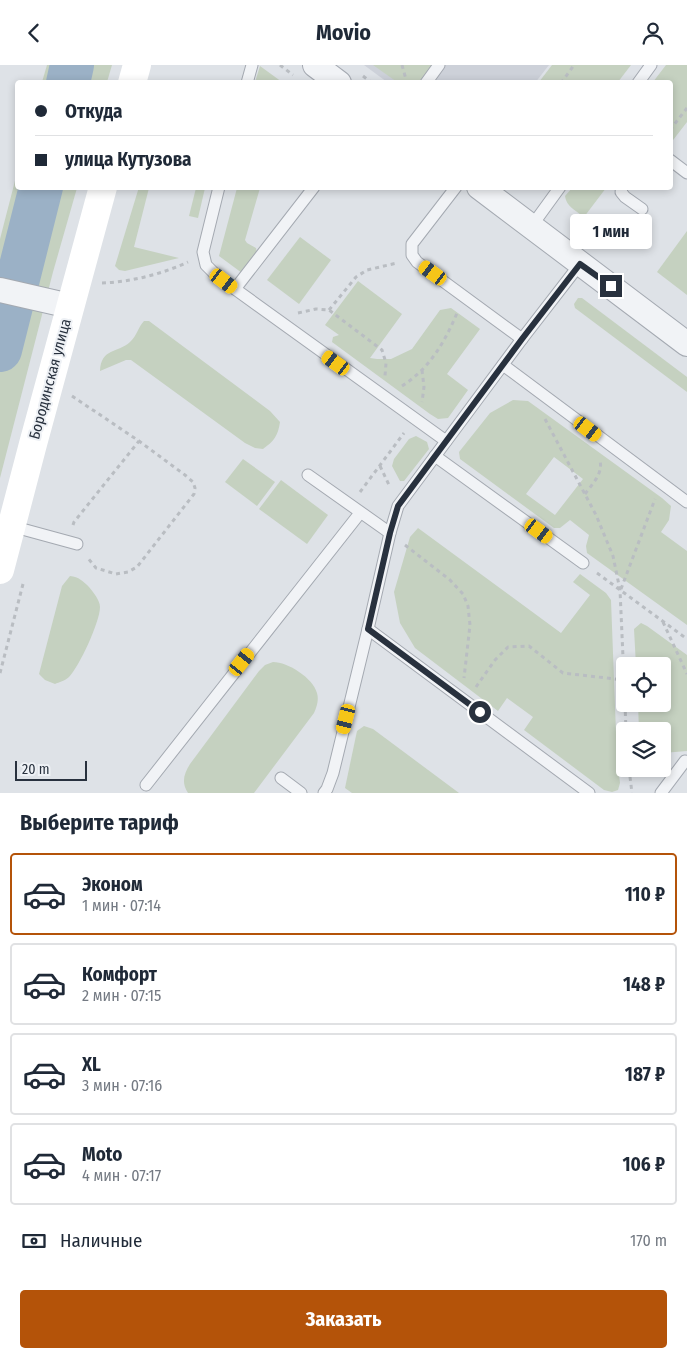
<!DOCTYPE html>
<html lang="ru">
<meta charset="utf-8">
<style>
:root{--surface:#fff;--page:#f6f6f7;--text:#1f2937;--muted:#747a83;--line:#e0e1e3;--accent:#b45309}
body{margin:0;font-family:"Fira Sans Condensed",sans-serif;background:var(--page);color:var(--text);height:100vh;display:flex;flex-direction:column;font-size:19px;white-space:nowrap}
*{box-sizing:border-box;margin:0}
p{font-size:16px;color:var(--muted)}
.icon{flex:none;width:28px;height:28px;fill:none;stroke:currentColor;stroke-width:2;stroke-linecap:round;stroke-linejoin:round}
.map{position:relative;height:728px;overflow:hidden}
.side{display:flex;flex-direction:column;background:var(--surface);flex:1}
.side>*{flex:none}
.guide{position:absolute;left:15px;top:15px;width:658px;height:110px;border-radius:5px;box-shadow:0 2px 8px #0003;display:grid;align-content:center;height:110px;padding:0 20px;background:var(--surface)}
.tools{position:absolute;left:616px;top:592px;display:grid;gap:10px}
.tools a{display:grid;place-items:center;width:55px;height:55px;border-radius:5px;background:var(--surface);box-shadow:0 2px 8px #0003;font-size:25px}
.scale{position:absolute;left:15px;bottom:12px;width:72px;box-sizing:border-box;padding-left:5px;border:2px solid #28313e;border-top:0;font-size:14px;line-height:18px;white-space:nowrap;color:#28313e;-webkit-text-stroke:4px #eef1f5;paint-order:stroke}
.end{position:absolute;width:22px;height:22px;margin:-11px;border:6px solid #28313e;background:#fff;box-shadow:0 0 0 2px #fff}
.from{border-radius:50%}
.bubble{position:absolute;height:35px;border-radius:5px;background:var(--surface);box-shadow:0 2px 8px #0003;font-size:16px;font-weight:700;line-height:35px;text-align:center}
.car{position:absolute;width:15px;height:30px;margin:-15px -8px;border-radius:6px;box-shadow:0 0 4px 1px #0007;background:linear-gradient(#f5c518 24%,#345 0 40%,#f5c518 0 76%,#345 0 86%,#f5c518 0)}
.guide b{display:flex;align-items:center;gap:18px;height:48px;font-size:19px}
.guide b+b{border-top:1px solid var(--line)}
.guide i{width:12px;height:12px;background:var(--text)}
ul{padding:0;list-style:none}
li{display:flex;align-items:center;gap:15px;height:82px;margin:0 10px 8px;padding:0 10px;border:2px solid var(--line);border-radius:5px}
li div{flex:1}
li b{display:block;font-size:19px}
li em{font-style:normal;font-weight:700}
li.current{border-color:var(--accent)}
li>.icon{width:45px;height:45px;stroke-width:1.5}
h2{padding:0 20px;font-size:22px;line-height:60px}
.pay{display:flex;align-items:center;gap:12px;height:55px;padding:0 20px;font-size:19px}
.pay p{margin-inline-start:auto}
.action{display:flex;gap:10px;margin-top:auto;padding:10px 20px}
.action a{flex:1;height:58px;border-radius:5px;background:var(--accent);color:#fff;font-size:20px;font-weight:700;line-height:58px;text-align:center}
header{display:flex;justify-content:space-between;align-items:center;height:65px;padding:0 20px;background:var(--surface);font-size:22px;font-weight:700}
.map>svg:first-child{display:block}
.built{fill:#cdd1d9}
.green{fill:#c5d1c0;fill-rule:evenodd}
.lines{fill:none;stroke-linecap:round;stroke-linejoin:round}
.river{stroke:#9bb1c6;stroke-width:44}
.lane-casing{stroke:#a4a9b1;stroke-width:13}
.street-casing{stroke:#a4a9b1;stroke-width:26}
.path{stroke:#b9bdc2;stroke-width:3;stroke-dasharray:4 4;stroke-linecap:butt}
.lane{stroke:#f1f3f6;stroke-width:11}
.street{stroke:#f1f3f6;stroke-width:24}
.secondary{stroke:#fff;stroke-width:28}
.route{stroke:#28313e;stroke-width:6}
.labels{text-anchor:middle;dominant-baseline:central;stroke-width:4;stroke-linejoin:round;paint-order:stroke}
.street-label{font-size:15px;fill:#28313e;stroke:#eef1f5}
</style>
<header><svg class="icon" aria-label="back" viewBox="0 0 24 24"><path d="M15 5l-7 7 7 7"/></svg>Movio<svg class="icon" aria-label="person" viewBox="0 0 24 24"><circle cx="12" cy="8" r="4"/><path d="M4 21q1-7 8-7t8 7"/></svg></header>
<div class="map">
<svg width="687" height="728" viewBox="0 0 687 728">
<rect width="100%" height="100%" fill="#dee2e7"/>
<polygon class="built" points="364,0 549,0 535,18 387,17"/>
<g class="green">
<polygon points="47,0 112,0 107,17 42,17"/>
<polygon points="373,0 432,0 418,18 397,17"/>
<polygon points="552,0 631,0 618,17 539,17"/>
<polygon points="666,0 687,0 687,57 670,79 670,18 653,17"/>
<polygon points="260,1 282,17 255,17"/>
<polygon points="17,108 18,122 77,123 53,207 0,413 0,174"/>
<polygon points="139,122 149,123 134,182 179,193 125,206 119,205 115,201"/>
<polygon points="196,123 205,123 198,153 189,151"/>
<polygon points="237,123 260,123 245,175 247,178 256,183 257,188 242,208 219,191"/>
<path d="M572 123V122L606 123 584 152C576 146 566 141 565 131Z"/>
<polygon points="687,166 687,230 657,207"/>
<polygon points="300,172 331,195 299,239 267,215"/>
<polygon points="358,216 402,249 370,293 377,294 391,294 412,284 440,245 451,243 480,264 447,309 468,325 448,353 438,354 430,349 332,277 333,272 339,270 325,260"/>
<polygon points="578,233 582,233 687,312 687,327 575,243 574,239"/>
<path d="M144 256H149L270 346 280 357C278 371 274 376 263 384L255 383 245 378 131 295H126L100 306C101 283 118 288 130 277 137 271 138 262 144 256Z"/>
<path d="M513 335 528 336 662 433 671 441 669 455 661 467 687 486V560L587 488 586 481 589 470 570 455 560 463H554L460 394 459 387 490 348ZM554 392 583 414 555 450 526 429Z"/>
<polygon points="416,371 427,377 429,384 404,416 400,416 392,401 394,394 409,374"/>
<polygon points="243,394 275,417 257,441 225,417"/>
<polygon points="281,415 328,450 307,479 259,444"/>
<polygon points="418,463 561,568 590,530 573,517 580,509 606,528 611,535 617,694 620,718 618,725 612,727 604,725 524,665 533,652 507,633 498,646 415,583 400,558 394,527 410,472"/>
<path d="M70 511C79 512 83 516 89 522 93 527 100 535 100 542 100 557 79 602 69 612 65 616 59 617 55 619L45 615 39 609 62 521Z"/>
<polygon points="641,558 647,561 687,590 687,686 663,688 662,666 639,666 638,639 662,639 662,601 636,601 634,564"/>
<path d="M273 597C288 597 313 613 317 628 319 635 317 641 314 648L254 728H188C181 717 184 709 190 699L259 606 265 600Z"/>
<polygon points="364,661 373,664 459,728 352,728 345,723 357,666"/>
</g>
<g class="lines">
<g class="river">
<polyline points="68,18 72,0"/>
<polyline points="0,285 41,122"/>
</g>
<g class="lane-casing">
<g id="lane">
<polyline points="247,18 252,0"/>
<polyline points="426,18 439,0"/>
<polyline points="638,18 651,0"/>
<polyline points="670,95 687,108"/>
<polyline points="219,122 203,187 206,200 214,208 235,224 446,376"/>
<polyline points="456,122 412,179 412,190 417,197 522,274"/>
<polyline points="622,122 621,127 625,132 642,144"/>
<polyline points="531,162 560,122"/>
<polyline points="235,224 314,122"/>
<polyline points="503,300 687,437"/>
<polyline points="435,391 583,498"/>
<polyline points="308,410 390,468"/>
<polyline points="11,461 77,479"/>
<polyline points="368,564 589,728"/>
<polyline points="281,713 301,728"/>
<polyline points="146,720 360,448"/>
<polyline points="324,728 327,724 333,708 368,564 390,468 398,441 522,274 580,199"/>
<polyline points="661,728 685,696"/>
</g>
</g>
<g class="street-casing">
<g id="street">
<polyline points="315,0 339,18"/>
<polyline points="479,122 687,279"/>
<polyline points="0,225 70,241"/>
</g>
</g>
<g class="path">
<polyline points="280,0 293,10"/>
<polyline points="402,0 407,18"/>
<polyline points="363,11 372,18"/>
<polyline points="561,18 574,0"/>
<polyline points="670,65 687,43"/>
<path d="M102 218C131 217 162 209 188 197"/>
<polyline points="329,245 356,212 367,205 397,198"/>
<polyline points="298,248 316,244 329,245 382,285 386,298 385,311"/>
<polyline points="422,305 424,322 422,337"/>
<path d="M402 321C429 304 445 277 457 248"/>
<polyline points="72,331 139,376 185,410 193,417 195,423 194,429 137,502 128,507 116,509 96,503 87,492"/>
<polyline points="545,354 596,450 613,491 620,525 625,637"/>
<polyline points="380,401 390,422"/>
<polyline points="360,427 404,368"/>
<path d="M585 429C593 418 603 409 600 395"/>
<polyline points="73,460 74,457 139,376"/>
<polyline points="405,480 450,515 463,529 468,541 470,560 464,613"/>
<polyline points="597,508 687,574"/>
<polyline points="621,524 655,434"/>
<polyline points="663,557 687,609"/>
<polyline points="0,608 23,519"/>
<polyline points="476,622 495,595 508,582 529,581 563,608 624,615"/>
<polyline points="625,639 626,666"/>
<polyline points="629,704 632,728"/>
</g>
<use href="#lane" class="lane"/>
<use href="#street" class="street"/>
<g class="secondary">
<polyline points="132,18 137,0"/>
<polyline points="0,505 33,379 103,122"/>
</g>
</g>
<g class="lines">
<polyline class="route" points="480,647 368,564 390,468 398,441 522,274 580,199 611,221"/>
</g>
<g class="labels">
<g class="street-label">
<text transform="translate(50 314) rotate(-75)">Бородинская улица</text>
</g>
</g>
</svg>
<div class="tools">
<a><svg class="icon" aria-label="locate" viewBox="0 0 24 24"><circle cx="12" cy="12" r="6"/><path d="M12 2v4M12 18v4M2 12h4M18 12h4"/></svg></a>
<a><svg class="icon" aria-label="layers" viewBox="0 0 24 24"><path d="M12 4l9 5-9 5-9-5zM3 14l9 5 9-5"/></svg></a>
</div>
<div class="scale">20 m</div>
<i class="end from" style="left:480px;top:647px"></i>
<i class="end" style="left:611px;top:221px"></i>
<div class="bubble" style="left:570px;top:149px;width:82px">1 мин</div>
<i class="car" style="left:433px;top:208px;rotate:306deg"></i>
<i class="car" style="left:224px;top:216px;rotate:127deg"></i>
<i class="car" style="left:336px;top:298px;rotate:306deg"></i>
<i class="car" style="left:588px;top:364px;rotate:127deg"></i>
<i class="car" style="left:539px;top:466px;rotate:126deg"></i>
<i class="car" style="left:242px;top:597px;rotate:38deg"></i>
<i class="car" style="left:346px;top:654px;rotate:194deg"></i>
<div class="guide">
<b><i class="from"></i>Откуда</b>
<b><i></i>улица Кутузова</b>
</div>
</div>
<section class="side">
<h2>Выберите тариф</h2>
<ul>
<li class="current"><svg class="icon" aria-label="car" viewBox="0 0 24 24"><path d="M5 17H2v-5l4-1 3-4h7l3 4 3 1v5h-3M9 17h6M6 11h13"/><circle cx="7" cy="17" r="2"/><circle cx="17" cy="17" r="2"/></svg><div><b>Эконом</b><p>1 мин · 07:14</p></div><em>110 ₽</em></li>
<li><svg class="icon" aria-label="car" viewBox="0 0 24 24"><path d="M5 17H2v-5l4-1 3-4h7l3 4 3 1v5h-3M9 17h6M6 11h13"/><circle cx="7" cy="17" r="2"/><circle cx="17" cy="17" r="2"/></svg><div><b>Комфорт</b><p>2 мин · 07:15</p></div><em>148 ₽</em></li>
<li><svg class="icon" aria-label="car" viewBox="0 0 24 24"><path d="M5 17H2v-5l4-1 3-4h7l3 4 3 1v5h-3M9 17h6M6 11h13"/><circle cx="7" cy="17" r="2"/><circle cx="17" cy="17" r="2"/></svg><div><b>XL</b><p>3 мин · 07:16</p></div><em>187 ₽</em></li>
<li><svg class="icon" aria-label="car" viewBox="0 0 24 24"><path d="M5 17H2v-5l4-1 3-4h7l3 4 3 1v5h-3M9 17h6M6 11h13"/><circle cx="7" cy="17" r="2"/><circle cx="17" cy="17" r="2"/></svg><div><b>Moto</b><p>4 мин · 07:17</p></div><em>106 ₽</em></li>
</ul>
<div class="pay"><svg class="icon" aria-label="cash" viewBox="0 0 24 24"><path d="M3 7h18v10H3z"/><circle cx="12" cy="12" r="2"/></svg>Наличные<p>170 m</p></div>
<div class="action"><a>Заказать</a></div>
</section>
